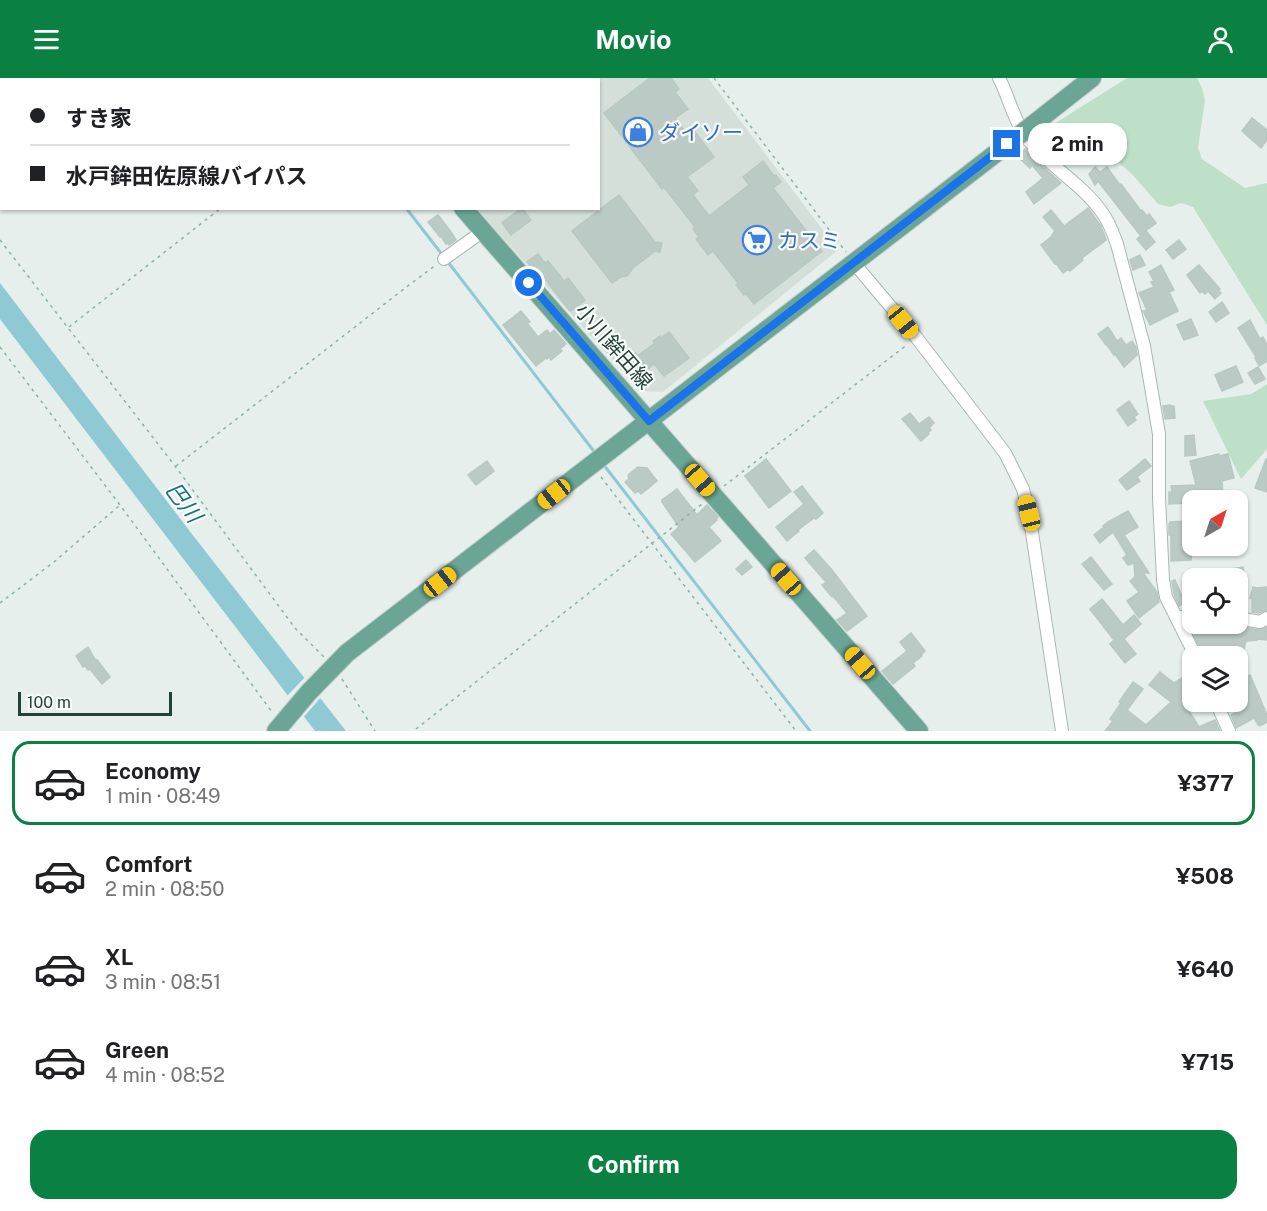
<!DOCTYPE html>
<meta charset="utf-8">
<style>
:root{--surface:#fff;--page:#f2f2f2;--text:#202124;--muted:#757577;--line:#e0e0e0;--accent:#0b8043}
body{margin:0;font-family:"Public Sans","Noto Sans JP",sans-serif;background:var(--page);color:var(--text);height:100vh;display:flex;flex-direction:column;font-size:22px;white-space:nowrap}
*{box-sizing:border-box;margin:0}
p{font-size:20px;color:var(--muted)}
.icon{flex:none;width:33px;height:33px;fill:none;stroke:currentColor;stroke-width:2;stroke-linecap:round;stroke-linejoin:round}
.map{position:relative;height:653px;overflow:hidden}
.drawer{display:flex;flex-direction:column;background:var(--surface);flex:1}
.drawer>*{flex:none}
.guide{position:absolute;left:0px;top:0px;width:600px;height:132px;box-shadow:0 2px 4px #0004;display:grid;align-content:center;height:132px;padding:0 30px;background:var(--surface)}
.needle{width:39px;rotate:39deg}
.tools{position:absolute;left:1182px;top:412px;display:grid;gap:12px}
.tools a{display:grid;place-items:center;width:66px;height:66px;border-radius:12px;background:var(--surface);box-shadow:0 2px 4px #0004;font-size:30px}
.scale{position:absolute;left:18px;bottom:15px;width:154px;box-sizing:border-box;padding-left:6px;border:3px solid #24423a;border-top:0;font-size:16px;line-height:21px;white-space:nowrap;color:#24423a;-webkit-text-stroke:4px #f7fbf9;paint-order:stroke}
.end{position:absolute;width:27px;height:27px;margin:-14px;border:8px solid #1a73e8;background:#fff;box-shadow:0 0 0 3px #fff}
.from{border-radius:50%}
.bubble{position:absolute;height:42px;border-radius:18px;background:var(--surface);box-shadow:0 2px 4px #0004;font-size:20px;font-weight:700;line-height:42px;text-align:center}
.car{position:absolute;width:18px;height:36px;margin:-18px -9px;border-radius:8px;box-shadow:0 0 4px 2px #0007;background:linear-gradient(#f5c518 24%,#345 0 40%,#f5c518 0 76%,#345 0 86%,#f5c518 0)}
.guide b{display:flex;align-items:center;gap:21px;height:57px;font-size:22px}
.guide b+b{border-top:2px solid var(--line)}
.guide i{width:15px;height:15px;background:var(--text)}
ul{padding:10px 0 0;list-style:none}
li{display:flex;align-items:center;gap:18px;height:84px;margin:0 12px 9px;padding:0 18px;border:3px solid transparent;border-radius:18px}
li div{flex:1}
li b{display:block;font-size:22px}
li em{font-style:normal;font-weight:700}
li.current{border-color:var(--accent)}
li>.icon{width:54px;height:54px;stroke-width:1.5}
.button{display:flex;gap:12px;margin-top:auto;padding:12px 30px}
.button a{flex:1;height:69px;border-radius:18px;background:var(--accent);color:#fff;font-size:24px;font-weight:700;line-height:69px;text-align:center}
header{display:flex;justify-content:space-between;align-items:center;height:78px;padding:0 30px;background:var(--accent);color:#fff;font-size:27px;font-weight:700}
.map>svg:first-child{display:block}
.built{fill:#d4dfda}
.green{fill:#bfe0c8}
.water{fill:#8ec9d4}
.pier{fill:#e6efeb}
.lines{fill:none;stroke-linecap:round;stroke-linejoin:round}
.stream{stroke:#8ec9d4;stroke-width:3}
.building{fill:#bbcac4;stroke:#b8c9c2;stroke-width:1.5}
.minor-casing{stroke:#a8b8b2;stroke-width:14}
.primary-casing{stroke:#c2cac8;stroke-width:20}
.path{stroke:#86b3a5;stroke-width:1.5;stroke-dasharray:3 4.5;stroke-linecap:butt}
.minor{stroke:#fff;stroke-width:12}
.primary{stroke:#6aa596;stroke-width:18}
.primary-bridge-casing{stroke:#c2cac8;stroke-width:20;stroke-linecap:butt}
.primary-bridge{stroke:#6aa596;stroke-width:18}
.route{stroke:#1a73e8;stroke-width:8}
.labels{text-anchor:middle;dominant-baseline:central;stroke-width:4.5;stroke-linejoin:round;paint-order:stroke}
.shop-label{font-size:21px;fill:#366cbe;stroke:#f7fbf9;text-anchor:start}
.street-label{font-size:21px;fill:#24423a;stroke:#f7fbf9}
.water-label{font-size:22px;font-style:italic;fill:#1c6f80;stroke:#f7fbf9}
</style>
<header><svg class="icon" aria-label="menu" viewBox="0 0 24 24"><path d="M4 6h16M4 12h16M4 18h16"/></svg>Movio<svg class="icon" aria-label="person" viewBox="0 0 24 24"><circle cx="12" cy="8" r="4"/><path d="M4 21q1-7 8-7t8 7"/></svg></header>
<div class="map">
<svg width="1267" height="653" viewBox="0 0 1267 653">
<rect width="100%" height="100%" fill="#e6efeb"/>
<polygon class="built" points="395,0 708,0 838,172 663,314 640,313 477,131 598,130 598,2 393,2"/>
<g class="green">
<polygon points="1127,0 1197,0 1202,10 1205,22 1198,70 1202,81 1245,110 1267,105 1267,247 1193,129 1181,125 1170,129 1158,126 1132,96 1093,63 1054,46"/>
<polygon points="1267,306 1267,371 1241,401 1203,323 1251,316"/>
</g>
<polygon class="water" points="0,205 195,460 346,653 315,653 0,241"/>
<polygon class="pier" points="307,597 322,618 302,641 286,619"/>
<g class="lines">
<g class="stream">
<polyline points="306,0 307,2"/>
<polyline points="406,130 444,179"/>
<polyline points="448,184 596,376"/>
<polyline points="603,386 810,653"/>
</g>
</g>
<g class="building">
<polygon points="650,0 671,0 679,11 675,14 688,31 675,40 687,56 693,51 714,79 687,99 698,113 693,117 709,138 749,107 743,99 763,83 774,98 776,97 781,104 773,110 822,173 754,226 746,216 744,217 736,207 738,205 713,173 708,177 696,161 699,159 693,151 695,149 664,109 662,111 604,35"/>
<polygon points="1252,40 1267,52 1267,62 1261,70 1242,53"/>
<polygon points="1025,71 1038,84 1061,105 1034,126 1026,114 1043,100 1032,87 1030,90 1018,79"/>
<polygon points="1095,89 1100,94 1107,89 1117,103 1120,107 1121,106 1141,133 1142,132 1147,138 1149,136 1156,145 1140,157 1098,103 1095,107 1089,96"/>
<polygon points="619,117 655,164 662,165 660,174 655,173 633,190 627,198 621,199 612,205 572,153"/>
<polygon points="522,130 531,142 511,157 502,145"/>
<polygon points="1088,130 1101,148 1106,162 1082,180 1083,182 1070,193 1067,192 1063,195 1056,185 1055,186 1041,167 1051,159 1055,153 1043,139 1051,132 1064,148"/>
<polygon points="438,137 451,154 456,162 449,167 448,165 446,166 441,158 440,159 428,144"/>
<polygon points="1146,153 1155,164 1146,172 1137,161"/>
<polygon points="1179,162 1186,171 1173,181 1166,172"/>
<polygon points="538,176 545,185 548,183 564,203 568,200 585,222 571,233 569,232 545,201 543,203 527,184"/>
<polygon points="1140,177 1145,187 1133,192 1130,182"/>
<polygon points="1161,187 1174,212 1169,214 1178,233 1150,247 1143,233 1147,232 1139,215 1154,209 1151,204 1154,203 1149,194"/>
<polygon points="1199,187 1220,211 1218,212 1221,215 1215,221 1208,213 1205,216 1202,213 1200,215 1187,197"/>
<polygon points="1222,224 1229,235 1216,244 1209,234"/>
<polygon points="521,233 530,244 527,245 538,259 547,252 550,256 554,252 566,266 560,271 562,273 551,282 549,279 547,281 546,280 536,288 503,247"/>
<polygon points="1191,241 1198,257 1184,262 1177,247"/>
<polygon points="1250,242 1260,261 1263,259 1267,267 1267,283 1259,288 1255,280 1256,279 1238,250"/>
<polygon points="1108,249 1117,263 1121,260 1126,267 1132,263 1136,269 1137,277 1124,289 1115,276 1114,277 1107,267 1106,267 1098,256"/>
<polygon points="669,254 689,280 664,298 654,286 640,297 628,281 636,275 637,278 655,265 653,263 660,258 661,260"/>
<polygon points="1236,288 1243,304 1222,313 1215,297"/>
<polygon points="1258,289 1265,301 1255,306 1248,295"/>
<polygon points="1129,323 1138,336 1134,339 1136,342 1128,348 1117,332"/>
<polygon points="1170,327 1170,328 1174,328 1175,340 1165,341 1163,328"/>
<polygon points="910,335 919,346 929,339 934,345 929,350 931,352 928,355 929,356 921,363 902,341"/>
<polygon points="1194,357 1196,377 1185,378 1185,358"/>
<polygon points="1219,376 1219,378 1228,376 1234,400 1222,403 1223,417 1218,417 1219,420 1192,422 1187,423 1187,425 1169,426 1169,414 1172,414 1171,408 1196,407 1190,383"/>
<polygon points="766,381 791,413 769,430 745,398"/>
<polygon points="1145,381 1151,388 1137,399 1140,403 1127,412 1119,402"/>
<polygon points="1266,381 1267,381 1267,414 1255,410"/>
<polygon points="487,383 494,393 476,407 468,397"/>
<polygon points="638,389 647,390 657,403 641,416 638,413 635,415 625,404 629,401 628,397"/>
<polygon points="802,408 823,435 816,441 814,440 798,452 799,453 787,463 776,449 804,426 794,414"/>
<polygon points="677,411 697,437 707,427 718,439 716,441 717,442 709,449 721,463 695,484 671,456 679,449 662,424 662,422"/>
<polygon points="1128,433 1138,449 1124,457 1149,495 1143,495 1157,514 1159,524 1139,540 1127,523 1139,514 1130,503 1135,499 1134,485 1128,487 1123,480 1127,477 1113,454 1100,465 1094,457 1104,449 1103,448 1108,444"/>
<polygon points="1186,443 1188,466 1192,466 1191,482 1171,483 1171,457 1169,457 1169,446 1170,444"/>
<polygon points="814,472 832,492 867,538 847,553 837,542 847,535 833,518 832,519 822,507 826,504 805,480"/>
<polygon points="1091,479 1112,506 1104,512 1082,486"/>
<polygon points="746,482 752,489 742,497 736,491"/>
<polygon points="1243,489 1245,500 1196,501 1195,497"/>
<polygon points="1175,502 1185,525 1179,528 1174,516 1172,503"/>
<polygon points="1253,509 1257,510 1267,509 1267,532 1259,535 1252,534 1252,520 1250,520"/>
<polygon points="1102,521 1123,547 1134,537 1141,546 1124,561 1136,576 1125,585 1110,566 1114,562 1090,531"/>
<polygon points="1196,546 1232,546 1237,548 1259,552 1267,549 1267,562 1257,561 1257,562 1246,563 1244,571 1247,579 1240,582 1247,599 1250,597 1267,637 1267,644 1260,648 1259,646 1258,647 1254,640 1236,650 1231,637 1247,629 1238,604 1238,579 1204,579 1189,547"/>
<polygon points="911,555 925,573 921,577 922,578 913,585 915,588 893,606 882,593 907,573 900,564"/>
<polygon points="88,569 96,583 97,582 110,599 102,606 90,591 88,592 85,588 83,589 76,578"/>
<polygon points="1160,594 1174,605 1192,594 1192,613 1188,616 1192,621 1192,623 1186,628 1199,649 1215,642 1220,653 1105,653 1113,643 1110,641 1121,625 1119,624 1133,604 1143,611 1127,632 1146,647 1171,624 1149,607"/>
</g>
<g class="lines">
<g class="minor-casing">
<g id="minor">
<path d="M999 0C1009 19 1013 41 1026 59 1047 87 1080 104 1101 133 1109 143 1113 155 1117 166L1144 268 1159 356V420L1163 502 1166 519 1196 579"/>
<polyline points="444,181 483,153"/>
<polyline points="854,185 916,259 1005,375 1023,411 1029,435 1062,653"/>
<polyline points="1176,539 1192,539"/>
<polyline points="1238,540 1260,544 1267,540"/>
<polyline points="1216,624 1229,653"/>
</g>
</g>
<g class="primary-casing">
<g id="primary">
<polyline points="348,0 349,2"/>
<polyline points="1031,48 1092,0"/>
<polyline points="463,130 919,653"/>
<polyline points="276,653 309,614 347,575 925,130"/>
</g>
</g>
<g class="path">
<polyline points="714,0 846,174"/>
<polyline points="99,2 101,0"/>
<polyline points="0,78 2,77"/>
<polyline points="0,162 175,388 295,550 324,579"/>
<polyline points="69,249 221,130"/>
<polyline points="0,269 120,427 272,634"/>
<polyline points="176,388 409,207 436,187"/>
<polyline points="601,399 796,653"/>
<polyline points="724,408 908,266"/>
<polyline points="0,525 54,484 120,427"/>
<polyline points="342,601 375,653"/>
<polyline points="416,651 702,426"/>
</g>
<use href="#minor" class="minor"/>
<use href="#primary" class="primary"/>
<g class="primary-bridge-casing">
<polyline id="primary-bridge" points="925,130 1031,48"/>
</g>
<use href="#primary-bridge" class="primary-bridge"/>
</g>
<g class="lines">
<polyline class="route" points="529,205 649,343 1007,66"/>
</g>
<defs>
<g id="shop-ring" transform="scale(1.5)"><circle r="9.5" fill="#f7fbf9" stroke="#3f7fe0" stroke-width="1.5"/><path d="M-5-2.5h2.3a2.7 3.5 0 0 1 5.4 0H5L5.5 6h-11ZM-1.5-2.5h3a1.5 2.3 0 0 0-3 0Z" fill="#3f7fe0"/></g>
<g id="supermarket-ring" transform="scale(1.5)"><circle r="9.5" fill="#f7fbf9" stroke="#3f7fe0" stroke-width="1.5"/><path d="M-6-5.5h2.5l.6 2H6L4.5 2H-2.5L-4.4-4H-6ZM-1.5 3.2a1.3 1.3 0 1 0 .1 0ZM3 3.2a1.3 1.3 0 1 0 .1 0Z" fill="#3f7fe0"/></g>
</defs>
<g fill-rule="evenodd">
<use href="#shop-ring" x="638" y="54"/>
<use href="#supermarket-ring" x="757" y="162"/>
</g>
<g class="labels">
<g class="shop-label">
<text x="659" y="54">ダイソー</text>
<text x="778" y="162">カスミ</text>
</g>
<g class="street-label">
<text transform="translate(614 268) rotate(49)">小川鉾田線</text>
</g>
<g class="water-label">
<text transform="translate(184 424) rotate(53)">巴川</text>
</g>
</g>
</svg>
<div class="tools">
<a><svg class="needle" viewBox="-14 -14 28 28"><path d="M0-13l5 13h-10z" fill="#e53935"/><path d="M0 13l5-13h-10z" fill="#757577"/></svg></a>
<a><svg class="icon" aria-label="locate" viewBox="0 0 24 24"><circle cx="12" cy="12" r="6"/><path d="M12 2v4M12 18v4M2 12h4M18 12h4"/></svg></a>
<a><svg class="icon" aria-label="layers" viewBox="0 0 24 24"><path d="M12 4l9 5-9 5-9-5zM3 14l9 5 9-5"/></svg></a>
</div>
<div class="scale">100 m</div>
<i class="end from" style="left:529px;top:205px"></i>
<i class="end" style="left:1007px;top:66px"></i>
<div class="bubble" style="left:1028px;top:45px;width:99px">2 min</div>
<i class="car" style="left:903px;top:244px;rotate:141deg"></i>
<i class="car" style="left:700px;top:402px;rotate:139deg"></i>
<i class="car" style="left:554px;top:416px;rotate:232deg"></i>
<i class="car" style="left:1029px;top:435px;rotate:346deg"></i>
<i class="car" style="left:786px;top:501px;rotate:319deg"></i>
<i class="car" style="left:440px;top:504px;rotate:52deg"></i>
<i class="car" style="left:860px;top:585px;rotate:319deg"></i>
<div class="guide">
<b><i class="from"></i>すき家</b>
<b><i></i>水戸鉾田佐原線バイパス</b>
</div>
</div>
<section class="drawer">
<ul>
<li class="current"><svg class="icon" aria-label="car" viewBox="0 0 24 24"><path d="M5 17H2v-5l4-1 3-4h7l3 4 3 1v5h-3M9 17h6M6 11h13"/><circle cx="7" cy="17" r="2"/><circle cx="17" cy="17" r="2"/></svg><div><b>Economy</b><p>1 min · 08:49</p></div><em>¥377</em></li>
<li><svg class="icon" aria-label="car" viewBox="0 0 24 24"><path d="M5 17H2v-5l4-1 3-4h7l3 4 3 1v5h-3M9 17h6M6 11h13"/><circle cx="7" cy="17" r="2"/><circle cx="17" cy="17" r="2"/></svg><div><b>Comfort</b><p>2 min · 08:50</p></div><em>¥508</em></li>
<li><svg class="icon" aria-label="car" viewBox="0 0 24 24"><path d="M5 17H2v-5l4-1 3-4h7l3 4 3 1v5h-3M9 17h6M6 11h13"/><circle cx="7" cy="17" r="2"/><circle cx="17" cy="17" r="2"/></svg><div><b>XL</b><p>3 min · 08:51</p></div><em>¥640</em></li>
<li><svg class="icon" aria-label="car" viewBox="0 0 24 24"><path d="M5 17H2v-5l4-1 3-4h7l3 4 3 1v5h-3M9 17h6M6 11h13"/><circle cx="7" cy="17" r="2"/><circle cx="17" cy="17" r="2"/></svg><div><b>Green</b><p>4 min · 08:52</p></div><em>¥715</em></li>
</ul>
<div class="button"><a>Confirm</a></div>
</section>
